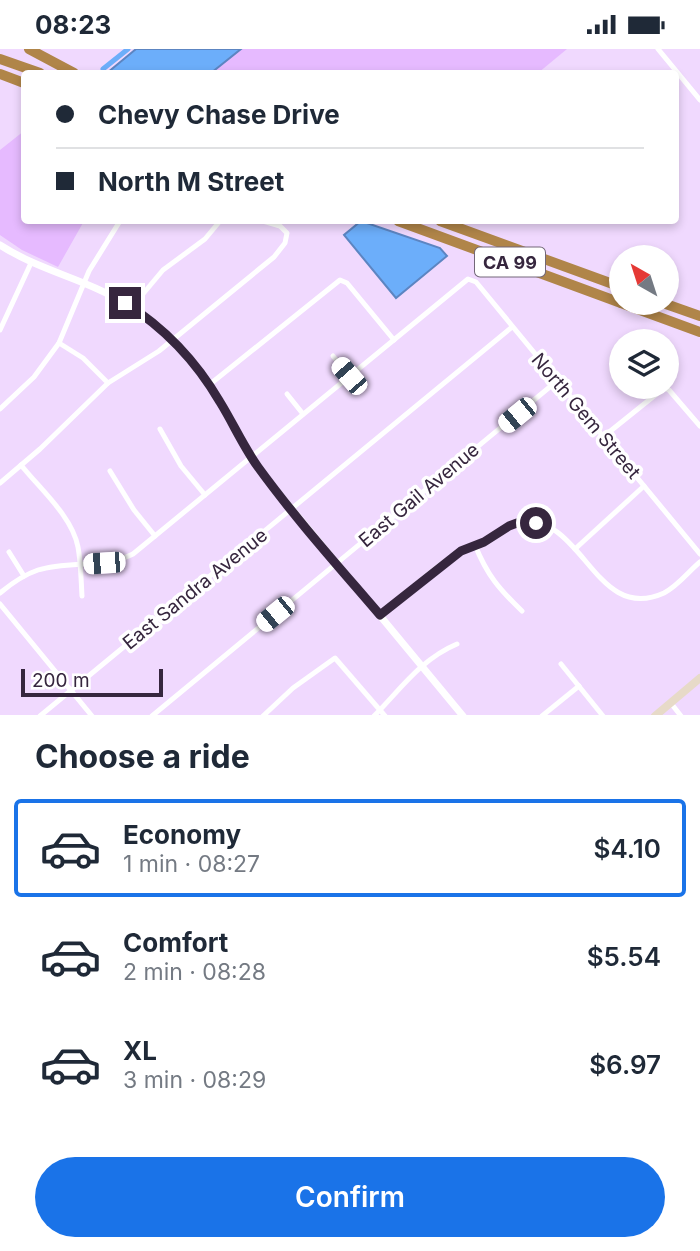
<!DOCTYPE html>
<meta charset="utf-8">
<style>
:root{--surface:#fff;--page:#f2f2f3;--text:#1f2937;--muted:#747a83;--line:#e0e1e3;--accent:#1a73e8}
body{margin:0;font-family:Inter,sans-serif;background:var(--page);color:var(--text);height:100vh;display:flex;flex-direction:column;font-size:26px;white-space:nowrap}
*{box-sizing:border-box;margin:0}
p{font-size:23px;color:var(--muted)}
.icon{flex:none;width:38px;height:38px;fill:none;stroke:currentColor;stroke-width:2;stroke-linecap:round;stroke-linejoin:round}
.map{position:relative;height:666px;overflow:hidden}
.details{display:flex;flex-direction:column;background:var(--surface);flex:1}
.details>*{flex:none}
.hud{position:absolute;left:21px;top:21px;width:658px;height:154px;border-radius:7px;box-shadow:0 4px 10px #0003;display:grid;align-content:center;height:154px;padding:0 35px;background:var(--surface)}
.needle{width:46px;rotate:321deg}
.tools{position:absolute;left:609px;top:196px;display:grid;gap:14px}
.tools a{display:grid;place-items:center;width:70px;height:70px;border-radius:50%;background:var(--surface);box-shadow:0 4px 10px #0003;font-size:35px}
.scale{position:absolute;left:21px;bottom:18px;width:142px;box-sizing:border-box;padding-left:7px;border:4px solid #36263e;border-top:0;font-size:19px;line-height:24px;white-space:nowrap;color:#36263e;-webkit-text-stroke:5px #fff;paint-order:stroke}
.end{position:absolute;width:32px;height:32px;margin:-16px;border:9px solid #36263e;background:#fff;box-shadow:0 0 0 4px #fff}
.from{border-radius:50%}
.car{position:absolute;width:21px;height:42px;margin:-21px -10px;border-radius:9px;box-shadow:0 0 5px 2px #0007;background:linear-gradient(#fff 24%,#345 0 40%,#fff 0 76%,#345 0 86%,#fff 0)}
.hud b{display:flex;align-items:center;gap:24px;height:66px;font-size:26px}
.hud b+b{border-top:2px solid var(--line)}
.hud i{width:18px;height:18px;background:var(--text)}
ul{padding:0;list-style:none}
li{display:flex;align-items:center;gap:21px;height:98px;margin:0 14px 10px;padding:0 21px;border:4px solid transparent;border-radius:7px}
li div{flex:1}
li b{display:block;font-size:26px}
li em{font-style:normal;font-weight:600}
li.current{border-color:var(--accent)}
li>.icon{width:63px;height:63px;stroke-width:1.5}
h2{padding:0 35px;font-size:32px;line-height:84px}
.button{display:flex;gap:14px;margin-top:auto;padding:14px 35px}
.button a{flex:1;height:80px;border-radius:42px;background:var(--accent);color:#fff;font-size:28px;font-weight:600;line-height:80px;text-align:center}
.status{display:flex;justify-content:space-between;align-items:center;height:49px;padding:0 35px;background:var(--surface);direction:ltr}
.status svg{height:19px;fill:currentColor}
.map>svg:first-child{display:block}
.green{fill:#e6baff}
.water{fill:#6caefa;stroke:#5c85c2;stroke-width:2}
.lines{fill:none;stroke-linecap:round;stroke-linejoin:round}
.canal{stroke:#6caefa;stroke-width:5}
.minor{stroke:#fff;stroke-width:5}
.tertiary{stroke:#fff;stroke-width:7}
.secondary{stroke:#e7dac8;stroke-width:8}
.motorway{stroke:#b08549;stroke-width:10}
.route{stroke:#36263e;stroke-width:9}
.labels{text-anchor:middle;dominant-baseline:central;stroke-width:7;stroke-linejoin:round;paint-order:stroke}
.shield{fill:#fff;stroke:#726778;stroke-width:2}
.shield-label{font-size:18px;font-weight:bold;fill:#36263e}
.street-label{font-size:19px;fill:#36263e;stroke:#fff}
</style>
<div class="status"><b>08:23</b><svg viewBox="0 0 49 12"><path d="M0 12V9h3v3zM5 12V6h3v6zM10 12V3h3v9zM15 12V0h3v12zM26 1h20v11H26zM47 4h2v5h-2z"/></svg></div>
<div class="map">
<svg width="700" height="667" viewBox="0 0 700 667">
<rect width="100%" height="100%" fill="#f0d9fe"/>
<g class="green">
<polygon points="241,0 567,0 538,24 211,24"/>
<polygon points="24,82 24,172 84,172 58,218 22,201 0,186 0,101"/>
</g>
<g class="water">
<polygon points="136,0 241,0 211,24 107,24"/>
<polygon points="361,172 440,199 447,207 396,249 344,186"/>
</g>
<g class="lines">
<polyline class="canal" points="103,20 128,0"/>
<g class="minor">
<polyline points="658,0 700,51"/>
<polyline points="132,258 163,221 205,190 220,172"/>
<polyline points="0,281 31,214"/>
<polyline points="59,294 83,309 108,334"/>
<polyline points="333,307 349,327"/>
<polyline points="209,336 340,231 347,234 394,291"/>
<polyline points="287,345 303,365"/>
<polyline points="0,360 34,328 59,294 89,222 120,172"/>
<polyline points="160,380 181,417 205,446"/>
<polyline points="603,388 664,339 669,341 700,377"/>
<path d="M21 416C40 440 72 467 78 498 81 514 81 531 82 547"/>
<polyline points="110,422 134,461 155,487"/>
<polyline points="0,434 40,400 108,334 159,302 274,208 285,194 287,184 280,177 263,172"/>
<path d="M475 496C487 526 499 540 522 562"/>
<polyline points="575,500 644,437"/>
<polyline points="9,503 24,527"/>
<path d="M0 544C12 534 23 526 38 521 69 511 103 520 133 505L468 230 476 233 700 505"/>
<polyline points="0,555 92,667"/>
<path d="M380 566C406 546 431 519 460 503 467 499 476 497 484 493 495 487 504 477 517 474 583 460 593 576 664 544 678 537 688 523 700 513"/>
<polyline points="561,615 603,667"/>
<polyline points="670,653 681,667"/>
<polyline points="40,667 512,278"/>
<polyline points="152,667 557,332"/>
<polyline points="263,667 293,639 335,609 385,667"/>
<path d="M374 667C400 641 421 610 457 595"/>
<polyline points="542,667 579,637"/>
</g>
<path class="tertiary" d="M0 196C40 222 86 230 126 255 168 280 199 317 224 359 237 381 247 403 262 424L463 667"/>
<polyline class="secondary" points="655,667 700,629"/>
<g class="motorway">
<polyline points="29,0 74,24"/>
<polyline points="0,10 40,24"/>
<polyline points="0,25 24,34"/>
<polyline points="398,172 621,254"/>
<polyline points="440,172 621,238"/>
<polyline points="621,254 700,283"/>
<polyline points="663,254 700,267"/>
</g>
</g>
<g class="lines">
<path class="route" d="M125 254C165 279 196 312 220 353 233 374 243 397 258 418 295 469 339 518 380 566L461 502 484 493 509 477 517 474H536"/>
</g>
<g class="labels">
<rect class="shield" x="475" y="198.5" width="70" height="29" rx="5"/>
<g class="shield-label">
<text x="510" y="213">CA 99</text>
</g>
<g class="street-label">
<text transform="translate(586 367) rotate(50)">North Gem Street</text>
<text transform="translate(419 446) rotate(-40)">East Gail Avenue</text>
<text transform="translate(195 540) rotate(-39)">East Sandra Avenue</text>
</g>
</g>
</svg>
<div class="tools">
<a><svg class="needle" viewBox="-14 -14 28 28"><path d="M0-13l5 13h-10z" fill="#e53935"/><path d="M0 13l5-13h-10z" fill="#747a83"/></svg></a>
<a><svg class="icon" aria-label="layers" viewBox="0 0 24 24"><path d="M12 4l9 5-9 5-9-5zM3 14l9 5 9-5"/></svg></a>
</div>
<div class="scale">200 m</div>
<i class="end from" style="left:536px;top:474px"></i>
<i class="end" style="left:125px;top:254px"></i>
<i class="car" style="left:349px;top:327px;rotate:319deg"></i>
<i class="car" style="left:517px;top:366px;rotate:231deg"></i>
<i class="car" style="left:104px;top:514px;rotate:266deg"></i>
<i class="car" style="left:275px;top:565px;rotate:231deg"></i>
<div class="hud">
<b><i class="from"></i>Chevy Chase Drive</b>
<b><i></i>North M Street</b>
</div>
</div>
<section class="details">
<h2>Choose a ride</h2>
<ul>
<li class="current"><svg class="icon" aria-label="car" viewBox="0 0 24 24"><path d="M5 17H2v-5l4-1 3-4h7l3 4 3 1v5h-3M9 17h6M6 11h13"/><circle cx="7" cy="17" r="2"/><circle cx="17" cy="17" r="2"/></svg><div><b>Economy</b><p>1 min · 08:27</p></div><em>$4.10</em></li>
<li><svg class="icon" aria-label="car" viewBox="0 0 24 24"><path d="M5 17H2v-5l4-1 3-4h7l3 4 3 1v5h-3M9 17h6M6 11h13"/><circle cx="7" cy="17" r="2"/><circle cx="17" cy="17" r="2"/></svg><div><b>Comfort</b><p>2 min · 08:28</p></div><em>$5.54</em></li>
<li><svg class="icon" aria-label="car" viewBox="0 0 24 24"><path d="M5 17H2v-5l4-1 3-4h7l3 4 3 1v5h-3M9 17h6M6 11h13"/><circle cx="7" cy="17" r="2"/><circle cx="17" cy="17" r="2"/></svg><div><b>XL</b><p>3 min · 08:29</p></div><em>$6.97</em></li>
</ul>
<div class="button"><a>Confirm</a></div>
</section>
